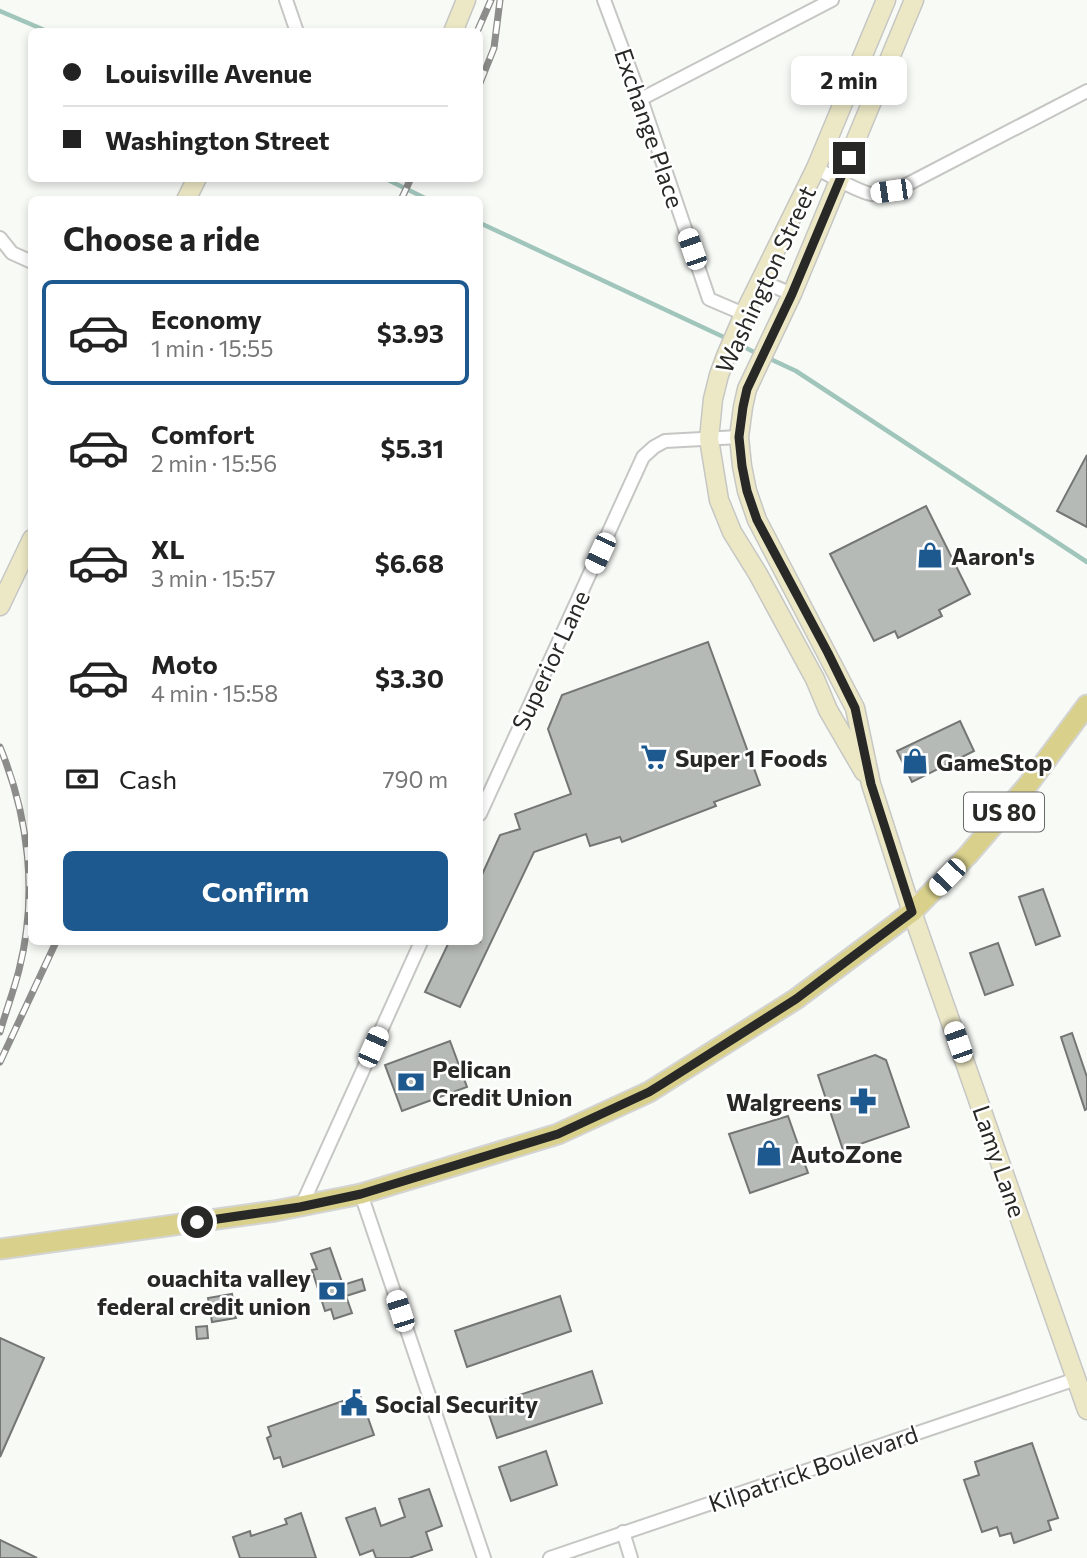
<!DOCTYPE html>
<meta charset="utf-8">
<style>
:root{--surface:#fff;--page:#f2f2f2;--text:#222;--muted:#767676;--line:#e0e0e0;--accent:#1d598f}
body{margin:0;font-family:Commissioner,sans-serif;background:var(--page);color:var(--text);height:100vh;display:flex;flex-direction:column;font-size:26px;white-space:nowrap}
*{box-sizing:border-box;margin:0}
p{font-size:23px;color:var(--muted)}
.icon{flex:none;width:38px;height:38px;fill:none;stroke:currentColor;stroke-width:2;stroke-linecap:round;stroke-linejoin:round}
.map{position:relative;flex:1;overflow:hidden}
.panel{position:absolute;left:28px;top:196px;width:455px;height:749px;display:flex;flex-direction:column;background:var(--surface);border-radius:10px;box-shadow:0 4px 10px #0003}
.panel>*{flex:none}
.banner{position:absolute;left:28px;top:28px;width:455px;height:154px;border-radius:10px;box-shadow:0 4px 10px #0003;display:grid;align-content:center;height:154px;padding:0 35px;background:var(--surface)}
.end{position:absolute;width:32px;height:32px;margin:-16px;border:9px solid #282927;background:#fff;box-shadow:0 0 0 4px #fff}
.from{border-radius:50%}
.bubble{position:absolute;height:49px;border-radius:10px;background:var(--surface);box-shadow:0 4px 10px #0003;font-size:23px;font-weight:700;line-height:49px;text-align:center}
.car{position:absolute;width:21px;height:42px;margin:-21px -10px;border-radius:9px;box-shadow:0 0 5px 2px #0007;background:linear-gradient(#fff 24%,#345 0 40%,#fff 0 76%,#345 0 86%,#fff 0)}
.banner b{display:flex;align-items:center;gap:24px;height:66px;font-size:26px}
.banner b+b{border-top:2px solid var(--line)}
.banner i{width:18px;height:18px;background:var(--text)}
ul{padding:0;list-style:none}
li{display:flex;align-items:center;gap:21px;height:105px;margin:0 14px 10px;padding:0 21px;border:4px solid transparent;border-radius:10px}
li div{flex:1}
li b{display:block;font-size:26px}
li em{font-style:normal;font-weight:700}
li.selected{border-color:var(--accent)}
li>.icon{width:63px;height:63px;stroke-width:1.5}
h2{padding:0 35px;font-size:32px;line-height:84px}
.pay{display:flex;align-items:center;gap:18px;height:77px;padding:0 35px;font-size:26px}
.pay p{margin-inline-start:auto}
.action{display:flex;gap:14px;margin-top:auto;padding:14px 35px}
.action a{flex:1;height:80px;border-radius:10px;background:var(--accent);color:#fff;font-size:28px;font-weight:700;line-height:80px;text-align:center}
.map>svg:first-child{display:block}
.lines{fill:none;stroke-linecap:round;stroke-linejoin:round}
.stream{stroke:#a0c5bb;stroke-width:4.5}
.building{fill:#b6bab7;stroke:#737674;stroke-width:2}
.street-casing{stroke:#c6c7c4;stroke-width:16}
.secondary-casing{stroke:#c6c7c4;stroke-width:21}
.primary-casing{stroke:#d4d4d4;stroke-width:23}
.street{stroke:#fff;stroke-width:12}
.secondary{stroke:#ece8c5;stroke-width:18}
.primary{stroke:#d9d18b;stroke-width:19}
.rail-casing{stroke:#8d8e8b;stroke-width:7}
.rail{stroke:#fff;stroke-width:4.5;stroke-dasharray:13;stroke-linecap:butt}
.route{stroke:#282927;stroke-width:9}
.labels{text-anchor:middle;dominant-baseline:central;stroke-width:5;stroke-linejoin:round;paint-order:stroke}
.shield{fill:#fff;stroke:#686968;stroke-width:2}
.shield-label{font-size:23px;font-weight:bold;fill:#282927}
.street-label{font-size:24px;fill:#282927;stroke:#fff}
.poi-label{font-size:24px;font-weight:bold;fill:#282927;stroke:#fff;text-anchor:start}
</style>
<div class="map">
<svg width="1087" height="1558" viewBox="0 0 1087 1558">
<rect width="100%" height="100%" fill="#f8faf6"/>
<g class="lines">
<g class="stream">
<polyline points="0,11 49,32"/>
<polyline points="384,178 429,200"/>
<polyline points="480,223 730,340"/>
<polyline points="738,344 758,354"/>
<polyline points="766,357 796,371 1087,562"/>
</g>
</g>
<g class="building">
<polygon points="1087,455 1087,527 1057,511"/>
<polygon points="926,506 970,594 939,610 942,616 898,638 895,631 874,641 830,554"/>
<polygon points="708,642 760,785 714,802 716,806 622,842 620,837 590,846 586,834 534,852 460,1007 425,992 449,942 480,942 480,879 500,835 520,829 515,814 571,794 548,729 562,695"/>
<polygon points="960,721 974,751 912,782 897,751"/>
<polygon points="1043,889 1060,936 1036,945 1019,897"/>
<polygon points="998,943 1013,985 985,995 970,953"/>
<polygon points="1072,1033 1087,1077 1087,1109 1085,1110 1061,1037"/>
<polygon points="450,1041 467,1087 402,1111 385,1065"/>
<polygon points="875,1055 886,1060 909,1127 843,1150 818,1075"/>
<polygon points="788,1116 808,1173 750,1193 729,1134"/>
<polygon points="330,1248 343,1285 362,1279 365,1290 346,1296 352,1313 334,1319 331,1309 325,1311 312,1270 317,1269 311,1254"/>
<polygon points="232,1294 236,1318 212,1322 208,1298"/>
<polygon points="560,1296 571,1331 467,1367 455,1331"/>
<polygon points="207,1326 208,1338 197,1339 196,1327"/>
<polygon points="0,1338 44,1358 0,1457"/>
<polygon points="592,1371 602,1403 497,1438 486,1406"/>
<polygon points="360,1395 374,1435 283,1467 280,1457 274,1459 267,1438 271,1436 268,1427"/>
<polygon points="1032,1443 1058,1518 1048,1521 1051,1530 1014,1543 1011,1533 1000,1536 997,1527 982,1532 964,1480 979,1475 975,1462"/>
<polygon points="546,1451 557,1485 511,1501 499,1467"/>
<polygon points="429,1489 442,1526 426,1532 432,1550 409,1558 376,1558 373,1550 360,1555 346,1518 375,1508 381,1526 405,1517 399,1499"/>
<polygon points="301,1513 316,1558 240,1558 233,1537 250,1531 251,1536 287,1524 285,1519"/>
<polygon points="0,1540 37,1558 0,1558"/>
</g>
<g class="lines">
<g class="street-casing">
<g id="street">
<polyline points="286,0 297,32"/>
<polyline points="604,0 641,99 709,299 744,314"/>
<polyline points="641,99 832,0"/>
<path d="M816 168C829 175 857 191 871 194 883 196 898 189 908 184L1087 91"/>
<polyline points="0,238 12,253 32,262"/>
<polyline points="761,281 792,294"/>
<polyline points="480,814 643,457 654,447 665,441 739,437"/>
<polyline points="361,1194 484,1558"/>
<polyline points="301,1207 421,942"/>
<polyline points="623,1532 631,1558"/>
<polyline points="550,1558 1076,1379"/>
</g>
</g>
<g class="secondary-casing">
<g id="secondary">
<polyline points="914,0 792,294 747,389 743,407 739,437 742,466 747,491 757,520 855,708 871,784 912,912 1087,1410"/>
<polyline points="453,32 466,0"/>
<polyline points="186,200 197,178"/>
<polyline points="0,606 32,539"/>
<polyline points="864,772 828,710 815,679 758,574 732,532 719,500 709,439 713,399 719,375 726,356 744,314 816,168 886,0"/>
</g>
</g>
<g class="primary-casing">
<polyline id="primary" points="0,1249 275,1211 361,1194 558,1134 649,1092 796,999 912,912 968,855 1027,786 1087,705"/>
</g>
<use href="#street" class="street"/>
<use href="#secondary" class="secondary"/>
<use href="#primary" class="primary"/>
<g class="rail-casing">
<g id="rail">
<polyline points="477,32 491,0"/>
<polyline points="480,83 494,48 500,0"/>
<polyline points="401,200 411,178"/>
<path d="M0 747C29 818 38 895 19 970 14 990 6 1011 0 1032"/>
<polyline points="0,1062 56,942"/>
</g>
</g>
<use href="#rail" class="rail"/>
</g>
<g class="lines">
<polyline class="route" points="197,1222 300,1207 361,1194 558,1134 649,1092 662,1084 796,999 912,912 871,784 855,708 828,653 757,520 747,491 742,466 739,437 743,407 747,389 792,294 849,158"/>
</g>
<defs>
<g id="shop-bare" transform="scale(2.1)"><path d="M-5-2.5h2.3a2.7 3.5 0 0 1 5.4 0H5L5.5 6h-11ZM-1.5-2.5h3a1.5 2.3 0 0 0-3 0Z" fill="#1d598f" stroke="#fff" stroke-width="2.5" paint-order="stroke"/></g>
<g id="supermarket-bare" transform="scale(2.1)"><path d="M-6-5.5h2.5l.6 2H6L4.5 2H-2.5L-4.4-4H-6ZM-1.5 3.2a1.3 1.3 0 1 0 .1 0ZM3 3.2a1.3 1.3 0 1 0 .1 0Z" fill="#1d598f" stroke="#fff" stroke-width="2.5" paint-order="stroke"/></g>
<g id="bank-bare" transform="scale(2.1)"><path d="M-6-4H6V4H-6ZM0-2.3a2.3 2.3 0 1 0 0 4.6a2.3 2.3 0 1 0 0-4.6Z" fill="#1d598f" stroke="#fff" stroke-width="2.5" paint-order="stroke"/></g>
<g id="pharmacy-bare" transform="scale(2.1)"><path d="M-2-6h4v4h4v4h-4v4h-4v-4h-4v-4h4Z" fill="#1d598f" stroke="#fff" stroke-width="2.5" paint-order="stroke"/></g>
<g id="civic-bare" transform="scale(2.1)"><path d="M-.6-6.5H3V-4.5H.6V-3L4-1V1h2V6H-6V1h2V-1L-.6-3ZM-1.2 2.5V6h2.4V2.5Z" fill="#1d598f" stroke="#fff" stroke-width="2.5" paint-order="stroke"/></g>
</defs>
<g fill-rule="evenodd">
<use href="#shop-bare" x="930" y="555"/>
<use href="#supermarket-bare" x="654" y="757"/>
<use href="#shop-bare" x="915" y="761"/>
<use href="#bank-bare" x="411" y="1082"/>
<use href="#pharmacy-bare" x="863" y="1101"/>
<use href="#shop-bare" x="769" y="1153"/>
<use href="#bank-bare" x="332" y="1291"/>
<use href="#civic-bare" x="354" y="1403"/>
</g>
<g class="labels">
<rect class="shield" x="964" y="792.5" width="80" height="39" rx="5"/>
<g class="shield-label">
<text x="1004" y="812">US 80</text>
</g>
<g class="street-label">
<text transform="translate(650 128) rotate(71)">Exchange Place</text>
<text transform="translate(765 279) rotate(-65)">Washington Street</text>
<text transform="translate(550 660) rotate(-65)">Superior Lane</text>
<text transform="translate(1000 1161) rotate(71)">Lamy Lane</text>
<text transform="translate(813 1468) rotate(-19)">Kilpatrick Boulevard</text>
</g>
<g class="poi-label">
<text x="951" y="555">Aaron's</text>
<text x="675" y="757">Super 1 Foods</text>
<text x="936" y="761">GameStop</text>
<text x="432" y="1068">Pelican<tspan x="432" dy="28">Credit Union</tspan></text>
<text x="842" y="1101" text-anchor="end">Walgreens</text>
<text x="790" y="1153">AutoZone</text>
<text x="311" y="1277" text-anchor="end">ouachita valley<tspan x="311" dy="28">federal credit union</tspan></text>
<text x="375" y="1403">Social Security</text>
</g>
</g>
</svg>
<i class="end from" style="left:197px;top:1222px"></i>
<i class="end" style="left:849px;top:158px"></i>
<div class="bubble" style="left:791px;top:56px;width:116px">2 min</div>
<i class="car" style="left:891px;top:191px;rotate:262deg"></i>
<i class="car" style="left:692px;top:249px;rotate:341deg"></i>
<i class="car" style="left:600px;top:553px;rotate:205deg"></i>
<i class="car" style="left:947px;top:877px;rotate:224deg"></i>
<i class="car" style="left:958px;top:1042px;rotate:341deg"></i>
<i class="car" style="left:373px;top:1047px;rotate:24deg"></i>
<i class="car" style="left:400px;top:1311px;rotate:342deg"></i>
<div class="banner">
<b><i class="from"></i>Louisville Avenue</b>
<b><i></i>Washington Street</b>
</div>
<section class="panel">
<h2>Choose a ride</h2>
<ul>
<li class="selected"><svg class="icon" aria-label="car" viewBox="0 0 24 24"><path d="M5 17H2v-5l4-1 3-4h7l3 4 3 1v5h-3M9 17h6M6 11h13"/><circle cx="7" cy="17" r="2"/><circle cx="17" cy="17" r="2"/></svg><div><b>Economy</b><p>1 min · 15:55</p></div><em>$3.93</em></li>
<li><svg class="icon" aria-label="car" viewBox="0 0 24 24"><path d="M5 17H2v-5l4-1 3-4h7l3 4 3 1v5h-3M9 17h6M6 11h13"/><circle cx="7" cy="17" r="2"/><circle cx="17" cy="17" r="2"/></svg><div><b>Comfort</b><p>2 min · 15:56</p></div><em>$5.31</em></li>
<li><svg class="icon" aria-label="car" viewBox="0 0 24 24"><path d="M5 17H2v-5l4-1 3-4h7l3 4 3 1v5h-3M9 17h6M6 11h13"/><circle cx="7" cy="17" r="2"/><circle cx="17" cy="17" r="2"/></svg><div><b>XL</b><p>3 min · 15:57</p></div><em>$6.68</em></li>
<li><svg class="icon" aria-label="car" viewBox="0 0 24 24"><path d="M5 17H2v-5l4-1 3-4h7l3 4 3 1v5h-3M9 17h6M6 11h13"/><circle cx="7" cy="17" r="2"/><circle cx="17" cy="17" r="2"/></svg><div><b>Moto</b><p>4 min · 15:58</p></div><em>$3.30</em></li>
</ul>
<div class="pay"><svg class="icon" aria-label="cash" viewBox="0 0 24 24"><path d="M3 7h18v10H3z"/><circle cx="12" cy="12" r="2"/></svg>Cash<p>790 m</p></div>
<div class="action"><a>Confirm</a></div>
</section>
</div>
